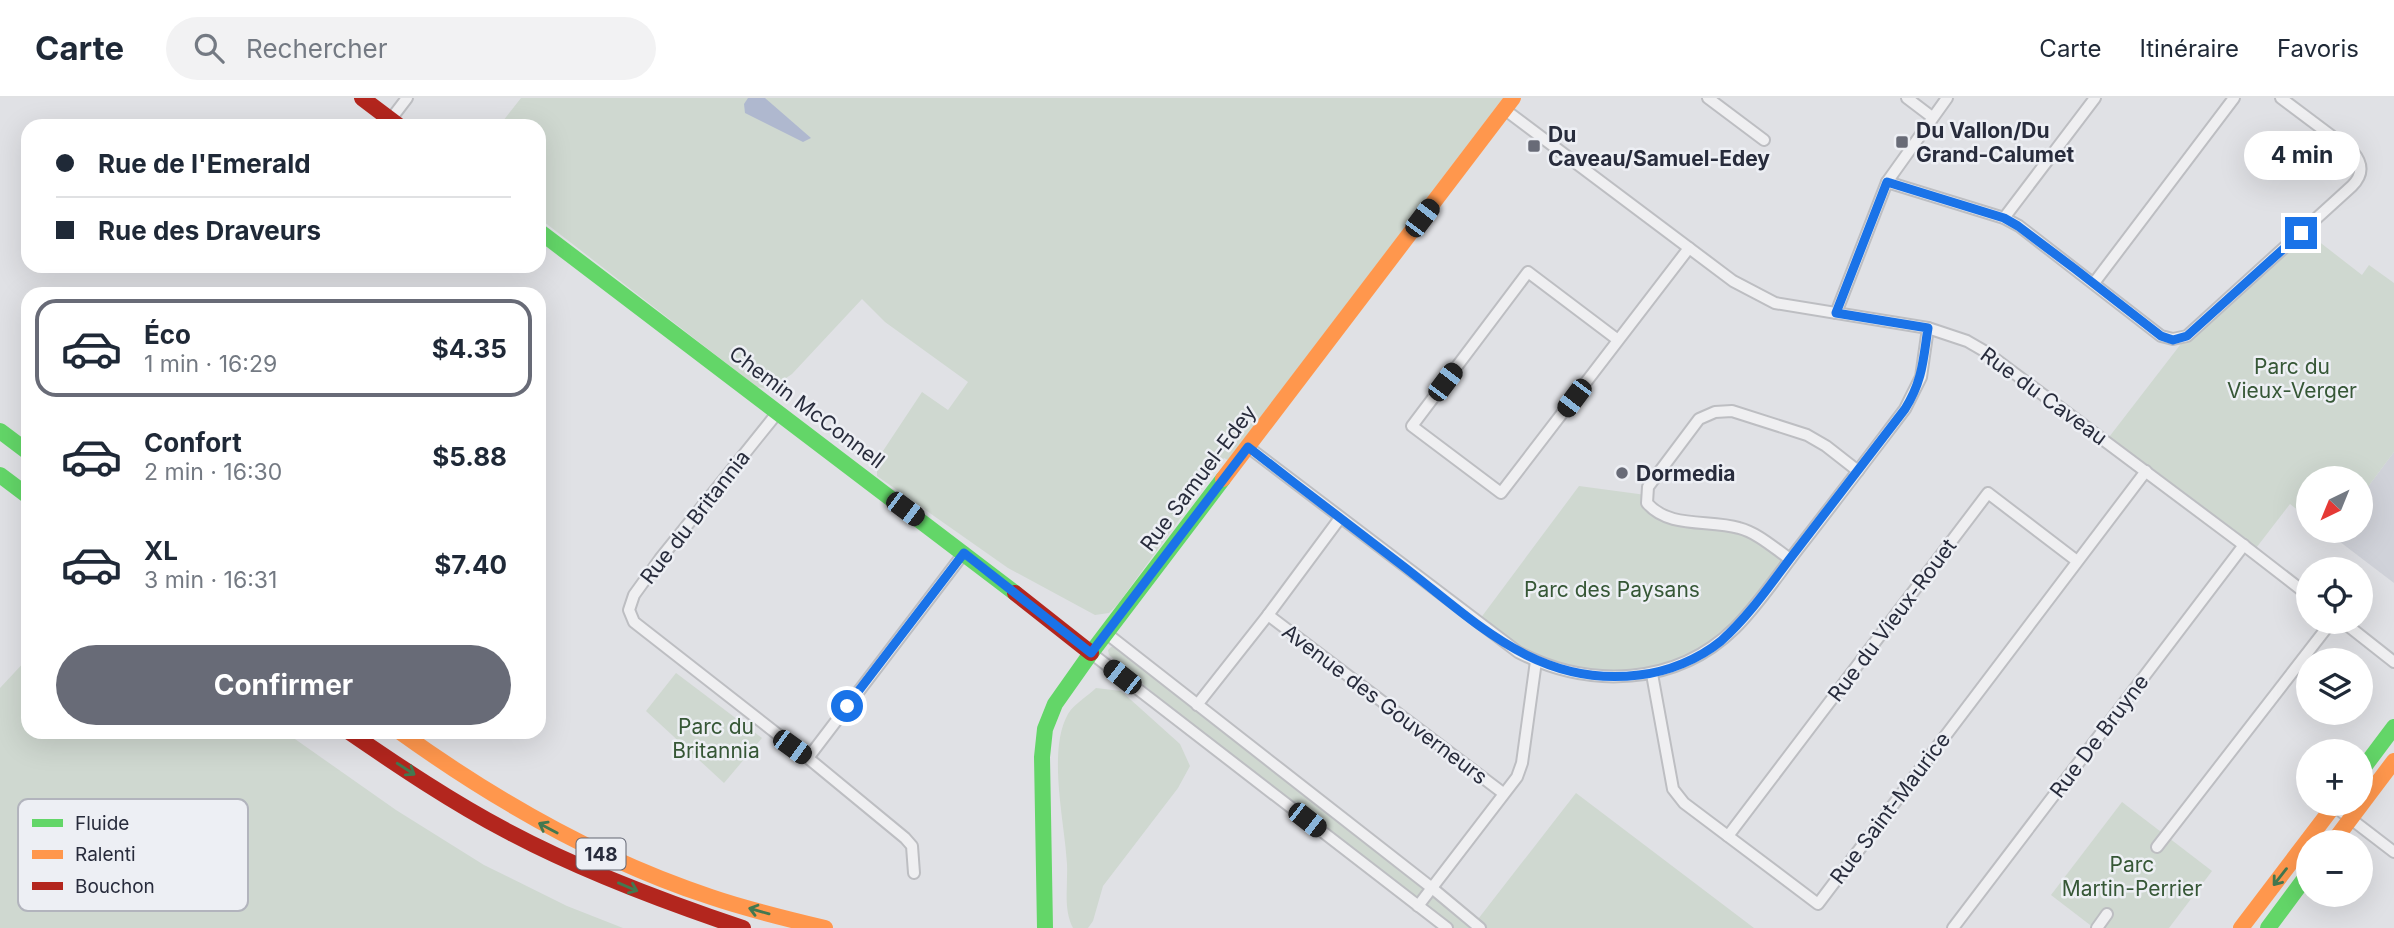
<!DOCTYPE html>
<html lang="fr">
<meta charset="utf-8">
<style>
:root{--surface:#fff;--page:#f2f2f3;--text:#1f2937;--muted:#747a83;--line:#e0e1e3;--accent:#686b77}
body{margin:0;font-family:Inter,sans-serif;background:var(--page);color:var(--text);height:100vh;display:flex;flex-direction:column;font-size:26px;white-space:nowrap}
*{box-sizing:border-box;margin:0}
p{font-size:23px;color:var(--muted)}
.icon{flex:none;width:38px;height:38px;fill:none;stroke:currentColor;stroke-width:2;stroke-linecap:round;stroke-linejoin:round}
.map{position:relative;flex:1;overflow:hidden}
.drawer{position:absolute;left:21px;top:189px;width:525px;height:452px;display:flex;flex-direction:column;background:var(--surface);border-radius:21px;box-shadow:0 7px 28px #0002}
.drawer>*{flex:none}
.guide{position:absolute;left:21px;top:21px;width:525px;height:154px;border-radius:21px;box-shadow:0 7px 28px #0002;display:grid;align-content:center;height:154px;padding:0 35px;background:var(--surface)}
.needle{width:46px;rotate:223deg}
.tools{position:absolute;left:2296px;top:368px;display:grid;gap:14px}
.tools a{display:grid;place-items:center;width:77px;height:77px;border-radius:50%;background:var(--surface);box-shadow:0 7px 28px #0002;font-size:35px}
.end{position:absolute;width:32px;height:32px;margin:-16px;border:9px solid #1a73e8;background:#fff;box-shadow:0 0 0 4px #fff}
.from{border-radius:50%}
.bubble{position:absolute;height:49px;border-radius:24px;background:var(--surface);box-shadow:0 7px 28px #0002;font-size:23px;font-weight:700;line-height:49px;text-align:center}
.car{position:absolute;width:21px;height:42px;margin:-21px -10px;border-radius:9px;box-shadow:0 0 5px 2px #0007;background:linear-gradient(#222 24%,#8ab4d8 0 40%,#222 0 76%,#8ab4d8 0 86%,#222 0)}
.guide b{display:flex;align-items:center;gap:24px;height:66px;font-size:26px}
.guide b+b{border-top:2px solid var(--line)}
.guide i{width:18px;height:18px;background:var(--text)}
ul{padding:12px 0 0;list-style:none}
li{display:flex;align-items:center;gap:21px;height:98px;margin:0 14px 10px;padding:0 21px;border:4px solid transparent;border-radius:21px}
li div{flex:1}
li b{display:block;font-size:26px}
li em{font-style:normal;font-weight:700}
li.on{border-color:var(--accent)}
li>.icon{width:63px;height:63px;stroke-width:1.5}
.primary-button{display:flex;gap:14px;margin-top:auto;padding:14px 35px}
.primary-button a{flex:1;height:80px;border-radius:42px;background:var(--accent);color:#fff;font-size:28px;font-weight:700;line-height:80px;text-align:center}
header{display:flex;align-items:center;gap:42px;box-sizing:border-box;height:98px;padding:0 35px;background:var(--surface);border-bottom:2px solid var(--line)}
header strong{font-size:33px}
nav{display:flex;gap:38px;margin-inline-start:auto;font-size:24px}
.search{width:490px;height:63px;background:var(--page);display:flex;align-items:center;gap:18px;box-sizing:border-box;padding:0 24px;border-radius:38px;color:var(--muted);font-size:26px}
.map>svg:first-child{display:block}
.built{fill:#d0d2d9}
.green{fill:#cfd8d0}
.water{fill:#afb8cf}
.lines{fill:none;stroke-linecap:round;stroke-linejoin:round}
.street-casing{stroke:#bdbec2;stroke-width:14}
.street{stroke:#efeff1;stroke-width:10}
.fast{stroke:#63d668;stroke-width:16}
.slow{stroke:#ff974d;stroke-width:16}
.jam{stroke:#b3261e;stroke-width:16}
.oneway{stroke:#437850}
.route{stroke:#1a73e8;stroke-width:9}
.poi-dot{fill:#686b77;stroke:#edeff4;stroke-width:2.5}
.labels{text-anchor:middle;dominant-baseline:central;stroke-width:5;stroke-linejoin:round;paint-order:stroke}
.shield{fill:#edeff4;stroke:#636673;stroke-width:2}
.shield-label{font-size:19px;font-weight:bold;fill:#282c3c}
.poi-label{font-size:21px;font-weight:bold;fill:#282c3c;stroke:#edeff4;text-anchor:start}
.park-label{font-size:21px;fill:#365736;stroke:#edeff4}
.street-label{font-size:21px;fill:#282c3c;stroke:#edeff4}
.key{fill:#edeff4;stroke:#b2b4bd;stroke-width:2}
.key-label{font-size:19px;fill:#282c3c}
</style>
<header>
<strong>Carte</strong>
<div class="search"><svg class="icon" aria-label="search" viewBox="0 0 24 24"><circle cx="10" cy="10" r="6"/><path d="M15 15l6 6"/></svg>Rechercher</div>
<nav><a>Carte</a><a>Itinéraire</a><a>Favoris</a></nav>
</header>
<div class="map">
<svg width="2394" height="830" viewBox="0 0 2394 830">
<rect width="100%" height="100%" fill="#e0e1e5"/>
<polygon class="built" points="2394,354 2394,485 2331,437 2334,432 2361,432 2361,398"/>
<g class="green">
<polygon points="521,0 1503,0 1228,362 1224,360 1118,506 1109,515 1095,517 1008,470 877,378 877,362 922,294 948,312 968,284 885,224 862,201 792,276 770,291 757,289 539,120 539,28 499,28"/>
<polygon points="2304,132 2362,177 2369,167 2394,185 2394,354 2361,398 2361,380 2308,380 2308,420 2290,406 2253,454 2106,343 2187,238"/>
<polygon points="1579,388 1646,397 1655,414 1739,430 1790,461 1719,545 1652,576 1560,572 1477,525"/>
<polygon points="1116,548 1475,825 1576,695 1754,830 1447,830 1265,690 1109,557 1108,552 1111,549"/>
<polygon points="28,560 28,634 285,634 396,712 484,767 567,808 623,830 0,830 0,590"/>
<polygon points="676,575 762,640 724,685 646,613"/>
<path d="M1096 590 1121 593 1180 646 1190 668 1178 690 1103 788 1093 823 1088 830H1073C1063 811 1068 788 1067 766 1065 725 1047 653 1068 616 1074 606 1088 598 1096 590Z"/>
<polygon points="2122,704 2212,773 2169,830 2094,830 2051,797"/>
</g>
<polygon class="water" points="748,0 765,0 811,40 803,44 745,15 744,6"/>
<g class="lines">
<g class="street-casing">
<g id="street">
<polyline points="1708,0 1764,42"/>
<polyline points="1907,0 1932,19"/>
<polyline points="1504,11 1733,183 1775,205 1928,230 1967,243 1986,254 2237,442 2308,497"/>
<polyline points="391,21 407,0"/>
<path d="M1887 84 2004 120 2019 128 2161 238 2173 241 2187 238 2352 88C2363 77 2363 66 2353 54L2281 0"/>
<polyline points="2004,120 2095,0"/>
<polyline points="2094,185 2234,0"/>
<polyline points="1836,215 1887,84 1947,0"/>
<polyline points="1618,242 1528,174 1412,328 1501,395 1689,150"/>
<polyline points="778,314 660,461 634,497 629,512 634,524 808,660 905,740 912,748 914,775"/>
<path d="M1248 349 1518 554C1589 591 1676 588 1735 530 1760 505 1779 475 1801 447 1836 402 1870 357 1905 311L1921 279 1928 230"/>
<path d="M1790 461C1774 450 1758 435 1739 430 1709 421 1669 431 1647 405L1648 389 1699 321 1715 314 1732 313 1807 337 1826 348 1858 373"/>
<polyline points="1268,517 1503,695"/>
<polyline points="2342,523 2394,564"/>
<polyline points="1106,535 1432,790 1480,830"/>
<polyline points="1091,555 1447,830"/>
<polyline points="1652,576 1673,691 1684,705 1818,806 2146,373"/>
<polyline points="1197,607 1268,517 1340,420"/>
<polyline points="808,660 964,455"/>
<polyline points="2334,708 2394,754"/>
<polyline points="1728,738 1988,395 2077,463"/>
<polyline points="2157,749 2332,523"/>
<polyline points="1418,808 1517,679 1522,665 1536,563"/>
<polyline points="1953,830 2244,447"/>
<polyline points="2097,830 2107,816"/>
</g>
</g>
<use href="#street" class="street"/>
<g class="fast">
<polyline points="539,133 1015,495"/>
<polyline points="0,333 28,354"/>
<polyline points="0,377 28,398"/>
<polyline points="2361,673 2394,629"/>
<polyline points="1045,830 1042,659 1045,631 1055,606 1091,555 1223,381"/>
<polyline points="2268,830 2308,776"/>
</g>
<g class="slow">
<polyline points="1223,381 1513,0"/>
<path d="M400 634C496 703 598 762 711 799 749 812 787 821 825 830"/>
<polyline points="2333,744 2394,663"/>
<polyline points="2241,830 2336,705"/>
</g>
<g class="jam">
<polyline points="362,0 399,28"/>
<polyline points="1015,495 1091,555"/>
<path d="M349 634C400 669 452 704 507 733 582 773 662 803 743 830"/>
</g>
</g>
<defs><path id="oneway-shaft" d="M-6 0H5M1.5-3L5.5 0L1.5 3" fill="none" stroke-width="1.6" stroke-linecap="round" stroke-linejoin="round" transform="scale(1.75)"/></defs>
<g class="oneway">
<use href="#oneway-shaft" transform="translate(406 671) rotate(33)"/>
<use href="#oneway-shaft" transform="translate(548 730) rotate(-152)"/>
<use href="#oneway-shaft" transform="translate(2280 779) rotate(128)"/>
<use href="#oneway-shaft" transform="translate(628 789) rotate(23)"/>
<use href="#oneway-shaft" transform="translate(759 813) rotate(-164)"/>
</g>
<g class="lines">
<path class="route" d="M847 608 964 455 1091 555 1248 349C1298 388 1348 426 1399 465 1474 522 1536 590 1639 577 1668 574 1699 561 1721 543 1749 518 1770 487 1792 458 1830 409 1867 360 1905 311 1923 282 1923 262 1928 230L1836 215 1887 84 2004 120 2018 128 2075 171 2161 238 2173 242 2187 238 2301 135"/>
</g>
<g class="poi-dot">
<rect x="1895" y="37" width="14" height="14" rx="3.5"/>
<rect x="1527" y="41" width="14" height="14" rx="3.5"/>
<circle cx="1622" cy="375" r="7"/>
</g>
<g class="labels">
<rect class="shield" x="576.5" y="740.5" width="49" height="31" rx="5"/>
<g class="shield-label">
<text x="601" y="756">148</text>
</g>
<g class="poi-label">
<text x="1916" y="32">Du Vallon/Du<tspan x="1916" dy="24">Grand-Calumet</tspan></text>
<text x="1548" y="36">Du<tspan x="1548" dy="24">Caveau/Samuel-Edey</tspan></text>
<text x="1636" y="375">Dormedia</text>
</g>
<g class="park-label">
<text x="2292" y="268">Parc du<tspan x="2292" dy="24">Vieux-Verger</tspan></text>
<text x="1612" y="491">Parc des Paysans</text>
<text x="716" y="628">Parc du<tspan x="716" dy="24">Britannia</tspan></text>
<text x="2132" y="766">Parc<tspan x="2132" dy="24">Martin-Perrier</tspan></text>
</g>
<g class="street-label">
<text transform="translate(2044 298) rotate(36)">Rue du Caveau</text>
<text transform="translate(807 309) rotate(37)">Chemin McConnell</text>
<text transform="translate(1198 380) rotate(-53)">Rue Samuel-Edey</text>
<text transform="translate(695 419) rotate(-52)">Rue du Britannia</text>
<text transform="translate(1892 522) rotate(-53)">Rue du Vieux-Rouet</text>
<text transform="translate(1385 606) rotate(37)">Avenue des Gouverneurs</text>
<text transform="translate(2099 638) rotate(-53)">Rue De Bruyne</text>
<text transform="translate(1890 710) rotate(-53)">Rue Saint-Maurice</text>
</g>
</g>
<rect x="18" y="701" width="230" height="112" rx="10" class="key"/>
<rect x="32" y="721" width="31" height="8" fill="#63d668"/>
<rect x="32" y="752" width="31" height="9" fill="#ff974d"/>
<rect x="32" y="784" width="31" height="8" fill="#b3261e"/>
<g class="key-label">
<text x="75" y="732">Fluide</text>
<text x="75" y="763">Ralenti</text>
<text x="75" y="795">Bouchon</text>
</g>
</svg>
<div class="tools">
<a><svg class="needle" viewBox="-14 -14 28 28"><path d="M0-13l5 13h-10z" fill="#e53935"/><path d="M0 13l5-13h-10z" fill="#747a83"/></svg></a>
<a><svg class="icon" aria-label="locate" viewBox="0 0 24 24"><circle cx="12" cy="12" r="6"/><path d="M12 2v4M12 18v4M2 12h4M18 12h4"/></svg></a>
<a><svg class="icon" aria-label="layers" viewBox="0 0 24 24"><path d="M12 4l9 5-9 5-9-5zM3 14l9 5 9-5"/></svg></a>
<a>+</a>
<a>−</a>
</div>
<i class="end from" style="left:847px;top:608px"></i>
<i class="end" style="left:2301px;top:135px"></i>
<div class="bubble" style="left:2244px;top:33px;width:116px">4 min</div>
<i class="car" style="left:1422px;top:120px;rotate:37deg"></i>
<i class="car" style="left:1445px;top:284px;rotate:37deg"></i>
<i class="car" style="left:1574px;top:300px;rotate:217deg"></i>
<i class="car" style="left:905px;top:411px;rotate:127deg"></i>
<i class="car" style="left:1122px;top:579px;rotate:308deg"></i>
<i class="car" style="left:792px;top:649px;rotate:126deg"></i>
<i class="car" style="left:1307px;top:722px;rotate:128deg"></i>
<div class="guide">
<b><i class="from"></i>Rue de l'Emerald</b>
<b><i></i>Rue des Draveurs</b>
</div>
<section class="drawer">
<ul>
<li class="on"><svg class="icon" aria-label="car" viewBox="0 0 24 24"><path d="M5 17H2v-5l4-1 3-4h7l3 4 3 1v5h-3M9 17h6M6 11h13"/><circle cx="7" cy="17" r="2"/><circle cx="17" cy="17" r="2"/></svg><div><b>Éco</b><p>1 min · 16:29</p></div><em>$4.35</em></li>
<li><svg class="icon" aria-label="car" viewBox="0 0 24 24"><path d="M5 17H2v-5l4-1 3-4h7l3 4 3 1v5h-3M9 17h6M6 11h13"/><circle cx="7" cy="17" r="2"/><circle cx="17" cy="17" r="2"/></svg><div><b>Confort</b><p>2 min · 16:30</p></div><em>$5.88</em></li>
<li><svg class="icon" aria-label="car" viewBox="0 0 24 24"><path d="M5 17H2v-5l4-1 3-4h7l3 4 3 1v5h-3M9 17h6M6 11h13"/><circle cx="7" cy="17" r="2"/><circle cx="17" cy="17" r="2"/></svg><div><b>XL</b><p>3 min · 16:31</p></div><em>$7.40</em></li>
</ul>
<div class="primary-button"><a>Confirmer</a></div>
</section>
</div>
